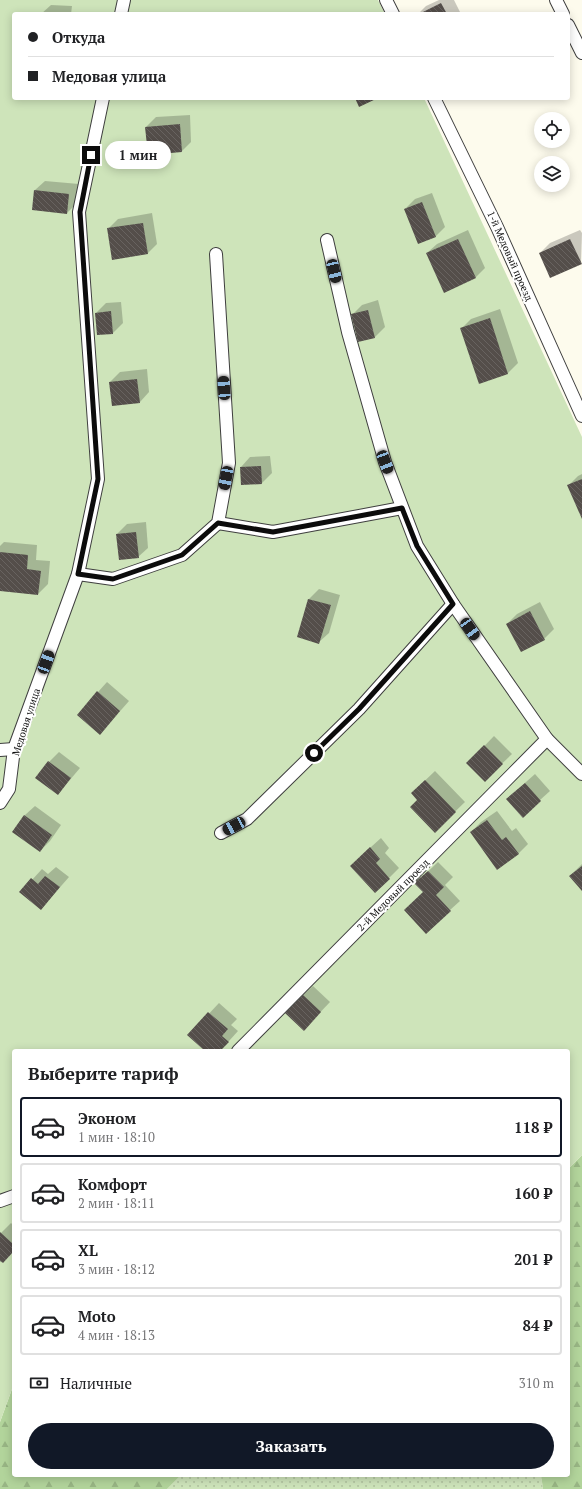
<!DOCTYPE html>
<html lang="ru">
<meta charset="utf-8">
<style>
:root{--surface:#fff;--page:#f6f6f6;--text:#202124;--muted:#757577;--line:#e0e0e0;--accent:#111827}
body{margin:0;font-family:"PT Serif",serif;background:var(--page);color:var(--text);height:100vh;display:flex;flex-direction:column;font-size:15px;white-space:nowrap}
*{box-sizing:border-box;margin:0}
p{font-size:13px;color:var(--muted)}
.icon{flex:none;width:22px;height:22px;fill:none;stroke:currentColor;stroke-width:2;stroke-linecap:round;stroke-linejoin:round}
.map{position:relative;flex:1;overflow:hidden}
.details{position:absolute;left:12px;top:1049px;width:558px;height:428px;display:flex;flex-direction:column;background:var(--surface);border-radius:4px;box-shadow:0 2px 10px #0003}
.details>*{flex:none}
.hud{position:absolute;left:12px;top:12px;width:558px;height:88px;border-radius:4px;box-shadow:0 2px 10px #0003;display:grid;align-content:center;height:88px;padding:0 16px;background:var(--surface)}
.fabs{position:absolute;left:534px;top:112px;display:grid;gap:8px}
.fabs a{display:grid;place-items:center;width:36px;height:36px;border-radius:50%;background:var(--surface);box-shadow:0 2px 10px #0003;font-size:20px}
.end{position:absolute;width:18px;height:18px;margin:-9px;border:5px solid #0c0c0c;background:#fff;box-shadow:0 0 0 2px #fff}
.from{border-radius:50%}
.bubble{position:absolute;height:28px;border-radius:14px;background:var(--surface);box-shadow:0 2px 10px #0003;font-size:13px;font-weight:600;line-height:28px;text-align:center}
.car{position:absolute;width:12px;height:24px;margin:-12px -6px;border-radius:5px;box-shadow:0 0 3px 1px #0007;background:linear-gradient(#222 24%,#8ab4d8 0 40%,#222 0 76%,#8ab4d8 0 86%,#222 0)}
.hud b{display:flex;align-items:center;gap:14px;height:38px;font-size:15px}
.hud b+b{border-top:1px solid var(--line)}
.hud i{width:10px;height:10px;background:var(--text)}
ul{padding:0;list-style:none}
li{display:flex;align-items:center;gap:12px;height:60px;margin:0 8px 6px;padding:0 8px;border:2px solid var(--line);border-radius:4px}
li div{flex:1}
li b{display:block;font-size:15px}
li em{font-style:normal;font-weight:600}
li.selected{border-color:var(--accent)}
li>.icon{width:36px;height:36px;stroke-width:1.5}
h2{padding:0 16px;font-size:18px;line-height:48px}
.pay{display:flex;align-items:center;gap:10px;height:44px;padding:0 16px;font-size:15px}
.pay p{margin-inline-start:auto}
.button{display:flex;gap:8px;margin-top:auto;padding:8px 16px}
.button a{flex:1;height:46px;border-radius:24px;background:var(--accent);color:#fff;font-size:16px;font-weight:600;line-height:46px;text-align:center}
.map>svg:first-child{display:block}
.grass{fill:url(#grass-dots)}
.forest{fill:url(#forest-firs)}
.garden{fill:#cee4ba}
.shadow{fill:#0003}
.building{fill:url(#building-back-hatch)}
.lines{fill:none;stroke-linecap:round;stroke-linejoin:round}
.service-casing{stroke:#3f3f3f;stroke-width:14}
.service{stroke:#fff;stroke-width:12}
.route{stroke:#0c0c0c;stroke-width:5}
.labels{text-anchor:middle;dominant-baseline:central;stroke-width:4;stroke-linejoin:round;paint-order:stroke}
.street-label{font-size:10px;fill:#0c0c0c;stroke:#fff}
</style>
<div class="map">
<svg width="582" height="1489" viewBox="0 0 582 1489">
<defs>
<pattern id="grass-dots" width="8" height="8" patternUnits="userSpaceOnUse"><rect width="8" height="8" fill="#cee4ba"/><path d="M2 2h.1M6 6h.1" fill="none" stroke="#b0c29f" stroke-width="1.8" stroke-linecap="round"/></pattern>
<pattern id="forest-firs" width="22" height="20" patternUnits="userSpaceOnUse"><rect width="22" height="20" fill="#b2d49b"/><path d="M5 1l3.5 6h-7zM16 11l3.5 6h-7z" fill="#98b584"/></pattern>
<pattern id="building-back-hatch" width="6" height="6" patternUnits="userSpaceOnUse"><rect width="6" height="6" fill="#544e4a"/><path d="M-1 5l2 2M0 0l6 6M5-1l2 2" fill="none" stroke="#686360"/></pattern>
</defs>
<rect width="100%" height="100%" fill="#fdfbed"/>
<polygon class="grass" points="181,1475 541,1475 543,1489 167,1489"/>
<g class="forest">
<polygon points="582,1155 582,1489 543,1489 541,1475 568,1475 568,1169"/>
<polygon points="12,1389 14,1389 14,1475 181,1475 167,1489 0,1489 0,1422"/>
</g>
<polygon class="garden" points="0,0 378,0 385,14 14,14 14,98 424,98 582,437 582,1155 568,1169 568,1051 14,1051 14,1389 12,1389 0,1422"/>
<g class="shadow">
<polygon points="439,0 454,0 461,14 418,14 426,6"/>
<polygon points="51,5 72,6 71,14 41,14"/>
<polygon points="190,115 191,142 182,151 146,127 156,117"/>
<polygon points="45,181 79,184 77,203 67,213 35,190"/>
<polygon points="432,193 445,227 435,237 405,209 415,199"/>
<polygon points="152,213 157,244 147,254 108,229 118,219"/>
<polygon points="468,230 485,268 475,278 427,253 437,244"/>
<polygon points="580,230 582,233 581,263 540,253 550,243"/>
<polygon points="378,300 385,327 375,337 359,341 352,315 362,305"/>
<polygon points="121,302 123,323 113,333 98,334 96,313 106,303"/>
<polygon points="500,309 518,363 508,373 479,382 462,328 471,319"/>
<polygon points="147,369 149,392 140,402 110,382 120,372"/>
<polygon points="270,456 272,473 262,483 241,467 250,457"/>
<polygon points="582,474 582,516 568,486 578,476"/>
<polygon points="146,522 148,548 138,557 117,534 127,524"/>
<polygon points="4,542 37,545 36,560 50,561 48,584 38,594 0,590 0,546"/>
<polygon points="319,589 340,595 329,633 319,642 299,636 309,599"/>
<polygon points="540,602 554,629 544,639 507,624 517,614"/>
<polygon points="107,682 129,701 100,734 98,692"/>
<polygon points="494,736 512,754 485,780 468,763"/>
<polygon points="59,752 80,768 58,794 37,778 49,762"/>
<polygon points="435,771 465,802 435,831 419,800 412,793"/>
<polygon points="535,774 550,791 540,800 517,790"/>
<polygon points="35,806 61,825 50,841 40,851 13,832 25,815"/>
<polygon points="497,811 512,831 516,828 528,844 518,854 471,832 481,822"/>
<polygon points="381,838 389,848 385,853 399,868 389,878 361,856"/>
<polygon points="438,862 453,877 445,885 460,901 450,910 424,892 416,883"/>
<polygon points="582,864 582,890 570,876"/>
<polygon points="56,867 69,877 41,909 21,892 42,869 48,874"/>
<polygon points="313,986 330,1002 313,1020 303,995"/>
<polygon points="219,1003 237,1019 231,1025 238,1031 220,1051 206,1051 189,1035"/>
<polygon points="11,1223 14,1226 14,1251 0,1259 0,1234"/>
</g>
<g class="building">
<polygon points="441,3 447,14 419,14"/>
<polygon points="355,98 378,98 359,107"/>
<polygon points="180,124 182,152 148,155 145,127"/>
<polygon points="34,190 69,194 67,214 32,210"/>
<polygon points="422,202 436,237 418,244 404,209"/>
<polygon points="143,223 148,254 112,260 107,228"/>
<polygon points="458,239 476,278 444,293 426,253"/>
<polygon points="570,239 582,264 550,278 539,253"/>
<polygon points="368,310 375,338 358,342 351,314"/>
<polygon points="111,311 113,334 97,335 95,313"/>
<polygon points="490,318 508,374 479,384 460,328"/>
<polygon points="137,379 140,403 112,406 109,382"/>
<polygon points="261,466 262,484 241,485 240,467"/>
<polygon points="582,479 582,519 567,485"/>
<polygon points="136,532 139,558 119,560 116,534"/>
<polygon points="0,552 28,555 27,569 41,571 38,595 0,591"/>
<polygon points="308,599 331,605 319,644 297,637"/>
<polygon points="530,611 545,640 521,652 506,624"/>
<polygon points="97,691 120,711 100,735 77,715"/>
<polygon points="484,745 503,764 485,782 466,763"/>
<polygon points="48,761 71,778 58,795 35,778"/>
<polygon points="425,780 456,812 435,833 410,807 417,800 411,793"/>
<polygon points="525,783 541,801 523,818 506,799"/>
<polygon points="24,815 52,835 40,852 12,832"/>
<polygon points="487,820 502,840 506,837 519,854 497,870 470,832"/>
<polygon points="370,847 380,859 376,863 390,879 375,893 350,866"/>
<polygon points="582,866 582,891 569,876"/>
<polygon points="428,871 444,887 436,895 451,911 426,934 404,910 423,892 414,883"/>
<polygon points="45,876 60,887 41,910 19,892 31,878 38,884"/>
<polygon points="303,995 321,1012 304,1031 285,1013"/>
<polygon points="208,1012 228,1029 222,1036 229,1042 220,1051 205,1051 187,1035"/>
<polygon points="0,1232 14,1245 14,1251 3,1263 0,1261"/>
</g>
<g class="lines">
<g class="service-casing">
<g id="service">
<polyline points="386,0 393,14"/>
<polyline points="556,0 563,14"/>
<polyline points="121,14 124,0"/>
<polyline points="568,25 582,53"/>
<polyline points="434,98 497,227 582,416"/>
<polyline points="327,240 348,332 385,462 417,546 453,604 547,739 582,774"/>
<polyline points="218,523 273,532 402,508"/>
<polyline points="78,574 113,579 182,555 218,523 229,463 216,254"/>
<polyline points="0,750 14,749"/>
<polyline points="0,803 9,789 14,749 78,574 98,479 79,212 103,98"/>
<polyline points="221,833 247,819 359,709 453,604"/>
<polyline points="238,1051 547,739"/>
<polyline points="0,1201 14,1196"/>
</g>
</g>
<use href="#service" class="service"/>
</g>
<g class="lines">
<polyline class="route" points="91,155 80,212 98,479 78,574 113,579 182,555 218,523 273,532 402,508 417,546 453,604 359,709 314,753"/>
</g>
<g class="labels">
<g class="street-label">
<text transform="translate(510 256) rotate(66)">1-й Медовый проезд</text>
<text transform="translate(26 722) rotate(-72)">Медовая улица</text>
<text transform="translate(393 895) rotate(-45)">2-й Медовый проезд</text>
</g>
</g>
</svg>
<div class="fabs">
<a><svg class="icon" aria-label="locate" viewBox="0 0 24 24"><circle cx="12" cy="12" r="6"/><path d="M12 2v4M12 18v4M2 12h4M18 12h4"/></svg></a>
<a><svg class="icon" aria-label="layers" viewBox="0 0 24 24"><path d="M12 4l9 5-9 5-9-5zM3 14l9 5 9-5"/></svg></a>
</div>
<i class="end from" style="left:314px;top:753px"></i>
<i class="end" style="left:91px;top:155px"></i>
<div class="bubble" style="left:105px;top:141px;width:66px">1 мин</div>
<i class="car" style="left:334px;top:271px;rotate:167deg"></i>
<i class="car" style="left:224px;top:388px;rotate:356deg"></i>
<i class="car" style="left:385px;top:462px;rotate:159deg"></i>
<i class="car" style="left:226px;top:478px;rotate:191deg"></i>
<i class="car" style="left:470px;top:629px;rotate:145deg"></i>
<i class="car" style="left:46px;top:662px;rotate:20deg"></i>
<i class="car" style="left:234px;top:826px;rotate:242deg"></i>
<div class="hud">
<b><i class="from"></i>Откуда</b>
<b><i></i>Медовая улица</b>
</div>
<section class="details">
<h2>Выберите тариф</h2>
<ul>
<li class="selected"><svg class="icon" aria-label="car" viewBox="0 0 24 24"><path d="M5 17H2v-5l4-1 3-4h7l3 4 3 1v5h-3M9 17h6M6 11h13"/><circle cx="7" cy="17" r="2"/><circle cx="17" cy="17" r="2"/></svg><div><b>Эконом</b><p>1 мин · 18:10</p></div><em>118 ₽</em></li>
<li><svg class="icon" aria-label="car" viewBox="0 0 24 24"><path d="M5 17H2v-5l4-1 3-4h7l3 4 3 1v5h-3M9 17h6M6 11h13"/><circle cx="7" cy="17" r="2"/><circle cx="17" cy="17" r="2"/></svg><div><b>Комфорт</b><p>2 мин · 18:11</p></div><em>160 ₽</em></li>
<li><svg class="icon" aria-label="car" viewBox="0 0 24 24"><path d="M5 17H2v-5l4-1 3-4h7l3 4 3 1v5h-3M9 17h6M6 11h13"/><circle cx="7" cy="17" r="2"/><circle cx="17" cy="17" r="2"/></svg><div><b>XL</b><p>3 мин · 18:12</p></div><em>201 ₽</em></li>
<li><svg class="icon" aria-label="car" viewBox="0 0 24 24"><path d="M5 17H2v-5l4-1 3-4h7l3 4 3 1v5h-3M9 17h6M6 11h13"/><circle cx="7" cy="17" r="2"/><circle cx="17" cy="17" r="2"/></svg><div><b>Moto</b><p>4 мин · 18:13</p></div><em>84 ₽</em></li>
</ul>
<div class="pay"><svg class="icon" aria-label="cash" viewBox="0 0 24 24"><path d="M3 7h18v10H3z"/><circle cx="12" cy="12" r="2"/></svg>Наличные<p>310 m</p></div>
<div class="button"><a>Заказать</a></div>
</section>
</div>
